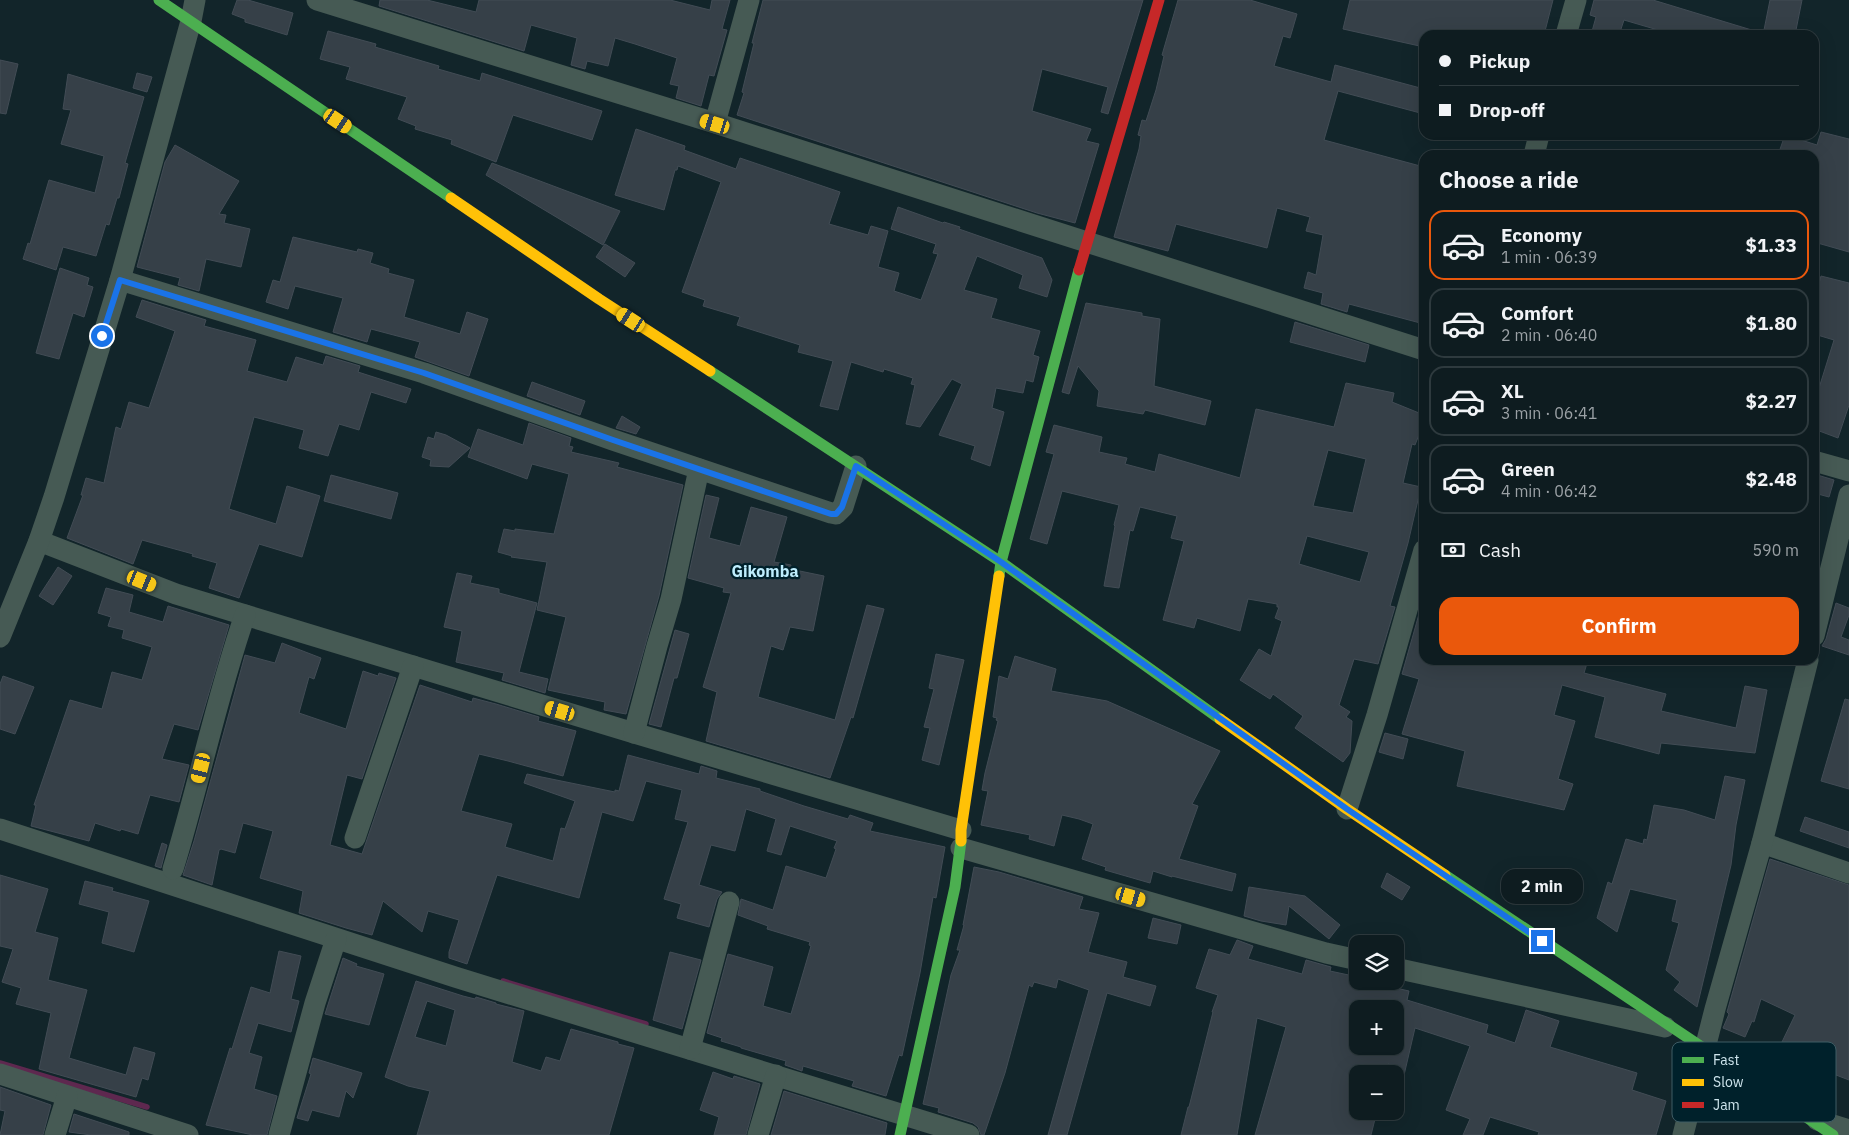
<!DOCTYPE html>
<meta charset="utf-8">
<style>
:root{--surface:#0e1c20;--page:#1c292d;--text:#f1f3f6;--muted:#9ba1a5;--line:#2e3a3e;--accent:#ea580c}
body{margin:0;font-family:"IBM Plex Sans",sans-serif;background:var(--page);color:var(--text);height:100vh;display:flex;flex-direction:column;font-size:19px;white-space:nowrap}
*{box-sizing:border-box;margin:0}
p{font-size:16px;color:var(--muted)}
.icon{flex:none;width:28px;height:28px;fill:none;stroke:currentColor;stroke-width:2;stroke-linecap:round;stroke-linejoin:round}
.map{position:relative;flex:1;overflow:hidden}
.sheet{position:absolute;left:1419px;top:150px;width:400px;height:515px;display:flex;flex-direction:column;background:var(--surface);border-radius:15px;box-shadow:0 5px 20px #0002,0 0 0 1px var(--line)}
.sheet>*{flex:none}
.guide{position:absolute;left:1419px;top:30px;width:400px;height:110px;border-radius:15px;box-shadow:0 5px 20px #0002,0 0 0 1px var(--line);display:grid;align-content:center;height:110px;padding:0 20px;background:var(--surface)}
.buttons{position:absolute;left:1349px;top:935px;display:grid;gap:10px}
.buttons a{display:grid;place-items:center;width:55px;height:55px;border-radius:10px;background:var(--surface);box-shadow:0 5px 20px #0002,0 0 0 1px var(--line);font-size:25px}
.end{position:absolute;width:22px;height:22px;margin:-11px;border:6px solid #1a73e8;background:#fff;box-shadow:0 0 0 2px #fff}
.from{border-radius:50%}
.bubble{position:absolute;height:35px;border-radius:15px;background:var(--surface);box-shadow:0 5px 20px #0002,0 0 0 1px var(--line);font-size:16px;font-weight:800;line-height:35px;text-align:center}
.car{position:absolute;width:15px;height:30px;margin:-15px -8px;border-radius:6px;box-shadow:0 0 4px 1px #0007;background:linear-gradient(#f5c518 24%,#345 0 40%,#f5c518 0 76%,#345 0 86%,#f5c518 0)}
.guide b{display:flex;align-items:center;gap:18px;height:48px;font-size:19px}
.guide b+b{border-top:1px solid var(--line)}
.guide i{width:12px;height:12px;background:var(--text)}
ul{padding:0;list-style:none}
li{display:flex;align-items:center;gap:15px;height:70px;margin:0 10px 8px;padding:0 10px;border:2px solid var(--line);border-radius:15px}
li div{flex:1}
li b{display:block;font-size:19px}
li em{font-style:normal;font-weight:800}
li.active{border-color:var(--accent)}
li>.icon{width:45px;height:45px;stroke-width:1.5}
h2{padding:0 20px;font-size:22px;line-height:60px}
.pay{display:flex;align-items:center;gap:12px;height:55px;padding:0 20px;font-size:19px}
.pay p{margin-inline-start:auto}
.button{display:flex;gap:10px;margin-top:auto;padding:10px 20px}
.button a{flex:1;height:58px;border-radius:15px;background:var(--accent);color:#fff;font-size:20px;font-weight:800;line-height:58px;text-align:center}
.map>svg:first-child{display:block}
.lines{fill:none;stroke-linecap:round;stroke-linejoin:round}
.stream{stroke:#5e284f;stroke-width:5.5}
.building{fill:#364048;stroke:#424c55;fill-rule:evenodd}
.street{stroke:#465a54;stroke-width:21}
.fast{stroke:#4caf50;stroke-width:11}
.slow{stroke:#ffc107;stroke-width:11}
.jam{stroke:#c62828;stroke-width:11}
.route{stroke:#1a73e8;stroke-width:6}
.labels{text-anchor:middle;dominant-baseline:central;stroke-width:4.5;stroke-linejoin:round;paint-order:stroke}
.quarter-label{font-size:16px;font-weight:bold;fill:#beeefe;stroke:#00212b}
.key{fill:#00212b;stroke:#3e5c65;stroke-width:1}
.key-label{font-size:14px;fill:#cee5ed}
</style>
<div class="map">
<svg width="1849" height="1135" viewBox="0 0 1849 1135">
<rect width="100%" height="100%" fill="#12252a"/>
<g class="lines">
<g class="stream">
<polyline points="503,981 646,1024"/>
<polyline points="0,1063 147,1107"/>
</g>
</g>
<g class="building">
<polygon points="237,0 248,0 293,13 287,35 245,22 245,19 232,14"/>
<polygon points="380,0 427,0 476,12 479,0 670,0 710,10 712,0 730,0 722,29 727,30 714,76 709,75 701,106 676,98 679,86 670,84 677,58 635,44 615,38 608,66 587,61 585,69 571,65 577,38 531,25 524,51 379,6"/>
<polygon points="763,0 1143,0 1108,114 1101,112 1108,87 1042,69 1032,111 1091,129 1086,141 1099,144 1075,223 1037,213 737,115 744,93 742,92 754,43 752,43"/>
<polygon points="1178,0 1250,0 1297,14 1290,38 1283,36 1274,66 1331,82 1335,65 1424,89 1424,114 1338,91 1324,140 1424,167 1424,324 1349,304 1347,312 1321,304 1323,293 1304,288 1308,272 1316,275 1323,235 1306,231 1310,217 1277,208 1267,248 1176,224 1168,251 1114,237 1139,149 1141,136 1138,135 1142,120 1146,121 1156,90 1164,56 1162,55"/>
<polygon points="1350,0 1553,0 1544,35 1424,35 1424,47 1343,29"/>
<polygon points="1594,0 1653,0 1755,31 1754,35 1675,35 1624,20 1619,35 1591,35 1596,17 1590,15"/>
<polygon points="1770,0 1802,0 1795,35 1763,35"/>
<polygon points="328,31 376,44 375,47 439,66 438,69 480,81 482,73 602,111 592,140 513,115 496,162 451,144 452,140 415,129 416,126 398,119 407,97 346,79 350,67 320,59"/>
<polygon points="0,60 18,64 6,114 0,113"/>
<polygon points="137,73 152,77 147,92 133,88"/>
<polygon points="68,74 144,97 125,163 128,164 119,198 117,198 109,225 106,224 96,256 63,247 56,270 23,259 28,243 30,244 49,180 95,193 104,156 61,144 71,110 63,109"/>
<polygon points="636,129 685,146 684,150 736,169 740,158 840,192 829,224 868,235 871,226 888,231 878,267 899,273 894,291 921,300 938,254 933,253 936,244 891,229 898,207 943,223 944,222 960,227 959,229 1042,258 1052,280 1047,297 1019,288 1023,275 977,256 964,290 997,299 991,318 1040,331 1033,355 1039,357 1033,382 1026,380 1023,393 996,388 992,408 1004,412 990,466 971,459 975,446 939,435 962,384 952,379 920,427 906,424 915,385 911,384 913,378 884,369 883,372 851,362 838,410 820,406 833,361 798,352 800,345 737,325 740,317 703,306 705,300 682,292 721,182 678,166 677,170 675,170 664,210 615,195"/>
<polygon points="1821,132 1849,139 1849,252 1814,242 1814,155 1778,155 1785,135 1817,145"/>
<polygon points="175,145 239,181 219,214 226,215 224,223 250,229 241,267 206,259 199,291 178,285 180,278 137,267 165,162"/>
<polygon points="492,163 620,211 603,245 486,175"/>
<polygon points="293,237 357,252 358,249 373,253 370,263 389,269 388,273 414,280 404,317 460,334 467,312 488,319 469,376 415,357 420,342 371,329 367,342 333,332 343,298 295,286 288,309 266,302 273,280 280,282"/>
<polygon points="605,244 635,263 625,277 596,257"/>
<polygon points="60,268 89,278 87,285 93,287 84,317 73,313 59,359 36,353"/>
<polygon points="1821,276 1849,283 1849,405 1838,438 1814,429 1814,404 1834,340 1814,334 1814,302"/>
<polygon points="142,300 206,320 204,326 256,340 247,371 287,382 296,357 323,365 326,356 360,366 358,372 411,389 406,403 371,392 359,430 339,424 328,456 299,448 304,430 254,417 229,509 276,524 287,486 320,496 302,557 259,544 239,598 209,588 217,563 192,556 193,554 142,540 133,564 67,538 83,495 81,495 86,478 104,483 116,427 121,429 129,402 149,408 175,331 136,317"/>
<polygon points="1086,303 1142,313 1142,316 1160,319 1154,386 1211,401 1205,425 1145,410 1143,414 1097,406 1099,391 1078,366 1069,394 1062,392"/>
<polygon points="1295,322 1369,345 1365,362 1290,342"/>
<polygon points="532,382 585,401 580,415 527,396"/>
<path d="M1346 383 1394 393 1392 402 1424 415V422L1415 445 1412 444 1403 483 1421 487 1408 543 1390 606 1395 607 1378 664 1354 659 1339 705 1350 712 1346 717 1352 721 1350 753 1343 762 1295 728 1303 716 1273 694 1270 699 1240 680 1259 649 1271 656 1282 621 1275 618 1279 607H1277V604L1248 599 1240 631 1197 618 1194 628 1163 620 1184 541 1171 538 1177 516 1140 507 1133 531 1130 530 1119 588 1104 586 1115 526 1114 525 1119 505 1062 491 1047 544 1030 539 1054 454 1046 452 1054 425 1102 437 1099 452 1127 458 1125 464 1155 472 1159 454 1240 478 1256 409 1334 427ZM1328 450 1366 459 1353 513 1313 506ZM1307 536 1369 552 1360 582 1299 564Z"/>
<polygon points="622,416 640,427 636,434 616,428"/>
<polygon points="529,423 571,438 569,446 573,447 571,452 619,463 617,467 683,485 659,596 626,714 604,710 605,702 548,690 566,617 537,610 547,562 511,557 512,556 498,552 504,529 515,531 515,529 554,534 569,474 532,464 527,479 468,457 478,429 523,445"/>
<polygon points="436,432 446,435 470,448 449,467 430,466 431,460 422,457 428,437 434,439"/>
<polygon points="1814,474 1834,480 1829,497 1814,493"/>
<polygon points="331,475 398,493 391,519 324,501"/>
<polygon points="706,495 719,498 709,538 740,546 751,507 787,517 774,562 791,565 790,569 824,576 813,631 790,627 783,650 771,646 758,697 835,720 867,605 884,609 853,718 851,717 830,778 706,741 717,692 703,687 731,593 723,592 724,588 688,578"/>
<polygon points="58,567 72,576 53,605 39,596"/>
<polygon points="457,573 472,576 470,583 499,589 499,593 537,603 519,672 548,679 545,693 502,680 504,673 456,662 462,631 444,627"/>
<polygon points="106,588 133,595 129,612 163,622 168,606 229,625 198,730 174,724 162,759 189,765 179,802 150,795 138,834 121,829 120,831 95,823 89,841 31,826 36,805 34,805 70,700 102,709 112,672 142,680 152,647 122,638 124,630 108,626 111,617 98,613"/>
<polygon points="1836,603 1849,608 1849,615 1841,637 1849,640 1849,655 1822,646 1826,639"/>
<polygon points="1419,614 1424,616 1424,660 1529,660 1543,664 1544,660 1588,660 1584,673 1666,694 1661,711 1736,728 1745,686 1767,690 1755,753 1661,743 1659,754 1595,737 1605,697 1562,685 1554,715 1575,721 1558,779 1573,784 1564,810 1457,786 1465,751 1402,734 1419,679 1402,674"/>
<polygon points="675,630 689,634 677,678 674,678 661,727 649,724"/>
<polygon points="282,643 321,658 314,679 309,677 299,713 346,729 363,671 378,676 379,673 396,678 362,779 347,775 330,845 362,854 420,685 472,702 473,698 496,704 539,717 538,721 576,731 563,776 508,761 479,754 461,811 512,824 505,847 553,861 561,828 565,829 575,801 524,783 527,774 615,792 615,790 619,791 628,755 699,774 701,766 717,771 716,778 760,789 760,791 804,806 848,819 850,815 873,823 870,831 945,847 936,898 933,897 920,973 902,1056 899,1055 886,1096 852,1086 854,1081 803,1066 802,1071 785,1065 786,1061 741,1048 741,1047 721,1041 722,1038 707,1033 728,954 773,967 763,1006 791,1014 811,946 809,945 810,942 767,929 768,926 738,915 741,899 773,910 786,866 826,878 836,849 834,848 837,841 790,826 781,855 767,851 776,819 746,809 735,851 711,845 699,885 722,892 717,899 709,927 677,918 681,904 664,899 688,822 675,819 682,790 646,781 633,821 602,812 579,898 497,875 467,964 449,958 449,952 459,920 428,911 422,932 383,901 372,935 346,928 299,913 303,891 260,878 273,831 243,823 235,853 221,849 219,850 212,885 183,875 194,841 245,655 275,663"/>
<polygon points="936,654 964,660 939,765 922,760 930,728 924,727 934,689 929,688"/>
<polygon points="1015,656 1056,669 1051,691 1107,701 1220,751 1192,804 1198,806 1179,859 1236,874 1232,891 1172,876 1172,877 1153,871 1150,883 1105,870 1106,867 1082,859 1093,824 1079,819 1062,815 1054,846 1029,839 1030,835 981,825 988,791 982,790 985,773 998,721 996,720 997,718 993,717 999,676 1008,679"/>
<polygon points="3,676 34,687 15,734 0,729 0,684"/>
<polygon points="1845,699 1849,700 1849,789 1821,781"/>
<polygon points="1385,733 1408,739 1403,759 1379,752"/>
<polygon points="1725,776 1745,780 1736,825 1731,865 1697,1007 1674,990 1680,982 1666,970 1679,923 1672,921 1677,900 1630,889 1617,932 1597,918 1608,882 1612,884 1626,839 1643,844 1644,839 1647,840 1654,805 1684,810 1715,820"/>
<polygon points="1805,817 1849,832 1849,848 1800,831"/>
<polygon points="162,843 167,845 161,868 155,866"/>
<polygon points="1770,859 1849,885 1849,1080 1810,1065 1813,1058 1781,1044 1795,1015 1761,999 1754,1022 1752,1021 1745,1037 1723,1028 1729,1014 1727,1012"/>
<polygon points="974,867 999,872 1083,897 1079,909 1099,913 1088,952 1127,962 1123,977 1156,986 1150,1006 1107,993 1067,1135 1048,1135 1089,990 1058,979 1056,988 1034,982 1032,987 1029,985 1005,1073 984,1135 981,1135 978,1127 973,1123 938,1112 939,1108 923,1104 951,975 960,950 957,950 964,925 963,925"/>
<polygon points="1387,873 1410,887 1402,900 1381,887"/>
<polygon points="0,875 48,889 35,932 58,938 48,980 87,990 69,1058 126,1075 134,1047 155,1053 148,1080 142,1078 136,1097 39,1069 51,1013 16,1004 21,988 2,982 13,949 0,946"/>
<polygon points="85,881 113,888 112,891 149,901 134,952 102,943 109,912 79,904"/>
<polygon points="1249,887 1305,896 1340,925 1329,939 1289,906 1286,925 1261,921 1244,916"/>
<polygon points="1153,918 1181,925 1177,944 1148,938"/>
<path d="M1237 940 1253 946 1248 959 1302 974 1306 960 1331 967 1330 971 1358 977V981H1365L1409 991 1407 1000 1488 1025 1486 1033 1515 1043 1526 1010 1559 1021 1550 1047 1637 1073 1632 1090 1666 1101 1656 1135H1538L1539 1132 1490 1117 1483 1135H1463L1470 1119 1446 1110 1470 1046 1415 1028 1401 1088H1395V1066L1388 1064 1386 1074H1358V1111H1377L1371 1135H1255L1286 1027 1257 1018 1237 1135H1181L1188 1107H1189L1213 1012H1212L1218 995 1196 988 1209 949 1230 955ZM1358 1009H1395V1046H1358Z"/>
<polygon points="279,951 301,956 291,999 299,1001 291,1032 258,1023 249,1053 262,1057 254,1089 277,1096 267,1135 253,1135 206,1125 230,1048 232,1049 251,987 270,993"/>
<polygon points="670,952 701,960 682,1029 653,1020"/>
<polygon points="343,958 357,964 356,966 384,974 369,1025 325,1014"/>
<path d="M416 981 463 996 475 999 476 997 496 1003V1004L524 1011 512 1062 541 1071 546 1057 560 1061 571 1029 618 1042V1044L634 1048 609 1135H417L430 1091 408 1086 385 1077ZM427 1001 455 1010 446 1046 415 1037Z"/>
<polygon points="313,1058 362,1073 353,1098 346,1091 339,1117 312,1110 308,1121 297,1118 311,1074 309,1073"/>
<polygon points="713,1072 733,1079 734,1076 760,1084 746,1135 714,1135 719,1117 700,1110"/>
<polygon points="0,1087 51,1105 43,1135 0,1135 5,1111 0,1110"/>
<polygon points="784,1091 887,1123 885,1135 771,1135"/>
<polygon points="74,1114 129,1132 129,1135 91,1135 69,1132"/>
</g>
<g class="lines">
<g class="street">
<polyline points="317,0 715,123 1424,350"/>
<polyline points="1566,35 1576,0"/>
<polyline points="715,123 749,0"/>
<polyline points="1534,155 1539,135"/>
<polyline points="120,280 424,373 613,440 831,513 836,514 843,507 856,466"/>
<polyline points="1814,461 1849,471"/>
<polyline points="39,541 176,594 634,733 961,830"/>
<polyline points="1814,636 1849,495"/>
<polyline points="0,637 39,541 54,497 120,280 191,21 195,0"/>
<polyline points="634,733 657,646 671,599 699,469"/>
<polyline points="1347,809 1377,715 1424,550"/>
<polyline points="0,829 455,977 969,1135"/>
<polyline points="355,838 413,666"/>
<polyline points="1762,843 1849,873"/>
<polyline points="961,848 1326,953 1358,960"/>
<path d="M173 869C199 785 216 698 245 615"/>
<polyline points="1395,968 1665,1027"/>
<polyline points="690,1049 729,902"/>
<polyline points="0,1074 188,1135"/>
<polyline points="1817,1120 1849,1130"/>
<polyline points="55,1135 67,1096"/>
<polyline points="279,1135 315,1003 336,939"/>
<polyline points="758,1135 776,1075"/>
<polyline points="1683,1135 1715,1009 1762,843 1808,660"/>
</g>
<g class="fast">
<polyline points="159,0 451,198"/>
<polyline points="710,371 1001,562 1220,719"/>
<polyline points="999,576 1001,562 1079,270"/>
<polyline points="1445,875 1833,1135"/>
<polyline points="900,1135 955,887 961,841"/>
</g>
<g class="slow">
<polyline points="451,198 599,299 710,371"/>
<polyline points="1220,719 1347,809 1445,875"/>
<polyline points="961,841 961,830 999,576"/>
</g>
<polyline class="jam" points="1079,270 1159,0"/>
</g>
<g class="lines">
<polyline class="route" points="102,336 120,280 424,373 613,440 831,514 836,514 842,507 856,466 1001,562 1347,809 1542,941"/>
</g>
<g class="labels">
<g class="quarter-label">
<text x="765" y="571">Gikomba</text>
</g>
</g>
<rect x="1672" y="1042" width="164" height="80" rx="8" class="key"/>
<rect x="1682" y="1057" width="22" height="6" fill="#4caf50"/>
<rect x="1682" y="1079" width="22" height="7" fill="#ffc107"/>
<rect x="1682" y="1102" width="22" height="6" fill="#c62828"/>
<g class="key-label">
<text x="1713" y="1065">Fast</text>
<text x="1713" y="1087">Slow</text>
<text x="1713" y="1110">Jam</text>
</g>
</svg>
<div class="buttons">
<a><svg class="icon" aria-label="layers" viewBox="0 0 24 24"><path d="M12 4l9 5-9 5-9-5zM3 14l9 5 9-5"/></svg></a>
<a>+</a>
<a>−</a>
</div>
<i class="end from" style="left:102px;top:336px"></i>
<i class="end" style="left:1542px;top:941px"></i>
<div class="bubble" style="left:1501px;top:869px;width:82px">2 min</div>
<i class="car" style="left:338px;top:121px;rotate:124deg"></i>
<i class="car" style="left:715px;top:124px;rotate:287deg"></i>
<i class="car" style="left:631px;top:320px;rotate:303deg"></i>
<i class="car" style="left:142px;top:581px;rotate:112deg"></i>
<i class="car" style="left:560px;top:711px;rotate:287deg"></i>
<i class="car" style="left:201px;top:768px;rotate:194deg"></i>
<i class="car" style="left:1131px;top:897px;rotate:106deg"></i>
<div class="guide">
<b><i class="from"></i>Pickup</b>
<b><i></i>Drop-off</b>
</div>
<section class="sheet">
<h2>Choose a ride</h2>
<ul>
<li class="active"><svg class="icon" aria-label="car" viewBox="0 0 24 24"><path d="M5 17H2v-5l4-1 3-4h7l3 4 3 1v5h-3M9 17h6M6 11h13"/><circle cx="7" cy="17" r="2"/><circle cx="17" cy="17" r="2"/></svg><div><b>Economy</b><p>1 min · 06:39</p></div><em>$1.33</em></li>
<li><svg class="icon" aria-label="car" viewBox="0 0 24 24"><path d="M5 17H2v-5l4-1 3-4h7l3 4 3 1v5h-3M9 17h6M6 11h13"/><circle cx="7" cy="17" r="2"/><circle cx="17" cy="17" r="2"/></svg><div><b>Comfort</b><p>2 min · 06:40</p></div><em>$1.80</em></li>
<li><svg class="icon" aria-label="car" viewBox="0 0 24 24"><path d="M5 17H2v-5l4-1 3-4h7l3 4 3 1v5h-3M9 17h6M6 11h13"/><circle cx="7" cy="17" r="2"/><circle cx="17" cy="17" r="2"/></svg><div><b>XL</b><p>3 min · 06:41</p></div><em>$2.27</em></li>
<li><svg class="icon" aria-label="car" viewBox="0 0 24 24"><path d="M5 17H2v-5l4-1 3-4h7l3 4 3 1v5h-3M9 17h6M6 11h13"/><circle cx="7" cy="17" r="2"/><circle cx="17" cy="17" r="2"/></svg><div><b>Green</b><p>4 min · 06:42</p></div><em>$2.48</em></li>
</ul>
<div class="pay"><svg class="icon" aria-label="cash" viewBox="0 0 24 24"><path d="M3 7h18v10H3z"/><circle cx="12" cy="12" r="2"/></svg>Cash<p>590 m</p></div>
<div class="button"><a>Confirm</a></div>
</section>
</div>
